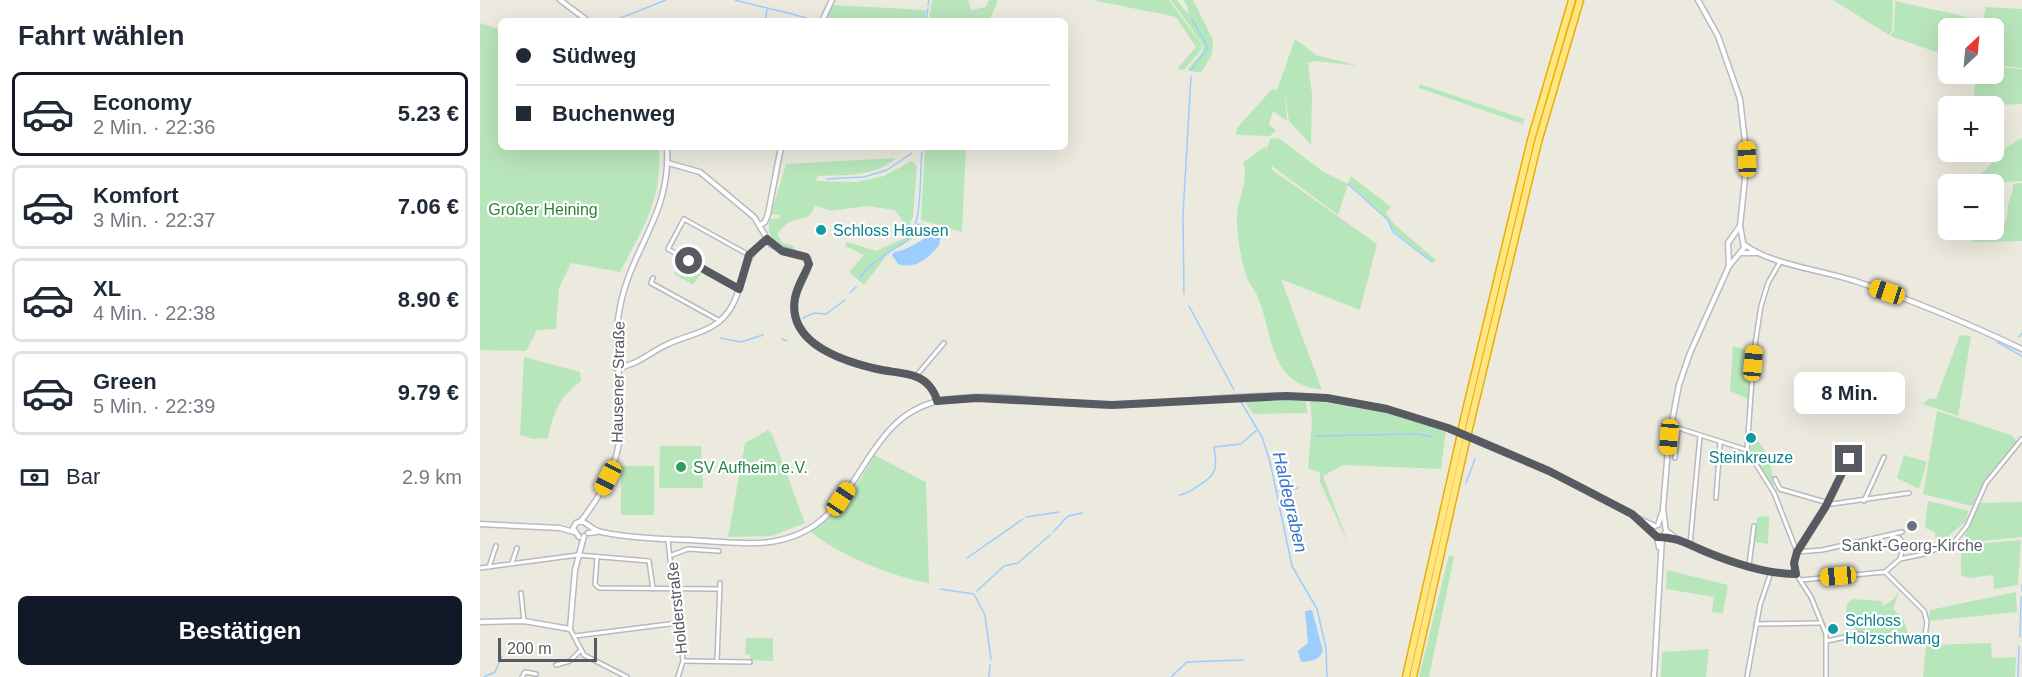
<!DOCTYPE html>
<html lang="de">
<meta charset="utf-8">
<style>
:root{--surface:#fff;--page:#f2f2f3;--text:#1f2937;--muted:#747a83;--line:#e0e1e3;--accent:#111827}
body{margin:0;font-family:Arial,sans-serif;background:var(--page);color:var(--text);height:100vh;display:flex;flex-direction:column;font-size:22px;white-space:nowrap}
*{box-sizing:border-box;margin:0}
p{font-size:20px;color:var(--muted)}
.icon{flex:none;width:33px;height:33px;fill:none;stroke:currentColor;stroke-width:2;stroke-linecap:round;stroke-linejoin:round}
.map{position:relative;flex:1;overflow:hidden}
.details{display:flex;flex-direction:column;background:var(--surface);width:480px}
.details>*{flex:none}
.top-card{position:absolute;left:18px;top:18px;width:570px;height:132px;border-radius:9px;box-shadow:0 6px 24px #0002;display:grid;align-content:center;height:132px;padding:0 18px;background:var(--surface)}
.needle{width:39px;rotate:26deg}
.controls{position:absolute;left:1458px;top:18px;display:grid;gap:12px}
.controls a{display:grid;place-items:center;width:66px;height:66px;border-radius:9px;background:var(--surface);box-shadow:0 6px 24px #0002;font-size:30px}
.scale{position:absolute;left:18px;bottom:15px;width:99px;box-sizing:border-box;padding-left:6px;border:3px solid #575b61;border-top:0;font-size:16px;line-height:21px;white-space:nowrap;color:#575b61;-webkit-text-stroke:4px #fff;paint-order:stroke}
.end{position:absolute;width:27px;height:27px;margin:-14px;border:8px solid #575b61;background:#fff;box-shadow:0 0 0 3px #fff}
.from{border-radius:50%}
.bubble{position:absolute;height:42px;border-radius:9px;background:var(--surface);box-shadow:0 6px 24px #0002;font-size:20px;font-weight:700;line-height:42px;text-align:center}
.car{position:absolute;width:18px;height:36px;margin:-18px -9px;border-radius:8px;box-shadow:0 0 4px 2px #0007;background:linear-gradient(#f5c518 24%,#345 0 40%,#f5c518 0 76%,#345 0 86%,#f5c518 0)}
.top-card b{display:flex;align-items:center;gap:21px;height:57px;font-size:22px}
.top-card b+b{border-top:2px solid var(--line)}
.top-card i{width:15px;height:15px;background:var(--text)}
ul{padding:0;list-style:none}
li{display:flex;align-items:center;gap:18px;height:84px;margin:0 12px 9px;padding:0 6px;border:3px solid var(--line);border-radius:9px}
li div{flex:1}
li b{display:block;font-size:22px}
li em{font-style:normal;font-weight:700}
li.current{border-color:var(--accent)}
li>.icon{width:54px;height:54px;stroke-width:1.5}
h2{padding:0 18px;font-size:27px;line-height:72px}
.pay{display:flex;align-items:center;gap:15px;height:66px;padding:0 18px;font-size:22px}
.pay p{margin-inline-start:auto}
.button{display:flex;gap:12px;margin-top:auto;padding:12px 18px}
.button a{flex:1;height:69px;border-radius:9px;background:var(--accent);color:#fff;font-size:24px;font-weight:700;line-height:69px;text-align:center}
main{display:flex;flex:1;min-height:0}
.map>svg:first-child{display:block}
.green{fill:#b8e6bb}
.water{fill:#9bceff}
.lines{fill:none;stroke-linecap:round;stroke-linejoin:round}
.stream{stroke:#9bceff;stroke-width:1.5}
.street-casing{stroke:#b6b9bf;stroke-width:6}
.secondary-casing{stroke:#b7bbc2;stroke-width:7}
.highway-casing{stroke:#eaae00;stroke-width:9}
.street{stroke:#fff;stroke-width:3}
.secondary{stroke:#fff;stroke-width:4}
.highway{stroke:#ffe682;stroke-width:6}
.highway-bridge-casing{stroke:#eaae00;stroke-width:9;stroke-linecap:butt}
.highway-bridge{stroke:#ffe682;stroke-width:6}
.route{stroke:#575b61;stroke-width:8}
.culture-dot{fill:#0f9aa8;stroke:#fff;stroke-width:2}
.leisure-dot{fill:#2e9e5b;stroke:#fff;stroke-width:2}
.worship-dot{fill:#6b7280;stroke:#fff;stroke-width:2}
.labels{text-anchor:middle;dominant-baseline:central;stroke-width:4.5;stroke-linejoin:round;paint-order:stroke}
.park-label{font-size:16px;fill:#2e8236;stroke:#fff}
.culture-label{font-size:16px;fill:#0d838f;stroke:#fff;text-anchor:start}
.street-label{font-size:16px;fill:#575b61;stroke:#fff}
.leisure-label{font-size:16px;fill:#27864d;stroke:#fff;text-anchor:start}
.worship-label{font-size:16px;fill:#5b616d;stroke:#fff}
.water-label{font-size:18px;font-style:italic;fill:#3876c8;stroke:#fff}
</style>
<main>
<section class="details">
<h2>Fahrt wählen</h2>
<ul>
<li class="current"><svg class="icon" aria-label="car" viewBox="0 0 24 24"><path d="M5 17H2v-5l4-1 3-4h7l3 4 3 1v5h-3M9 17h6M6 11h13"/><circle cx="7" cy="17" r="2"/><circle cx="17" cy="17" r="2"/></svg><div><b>Economy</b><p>2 Min. · 22:36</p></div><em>5.23 €</em></li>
<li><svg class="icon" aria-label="car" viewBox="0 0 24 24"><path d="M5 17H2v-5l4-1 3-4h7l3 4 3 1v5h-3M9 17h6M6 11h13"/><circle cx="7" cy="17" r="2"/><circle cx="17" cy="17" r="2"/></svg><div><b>Komfort</b><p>3 Min. · 22:37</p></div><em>7.06 €</em></li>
<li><svg class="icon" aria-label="car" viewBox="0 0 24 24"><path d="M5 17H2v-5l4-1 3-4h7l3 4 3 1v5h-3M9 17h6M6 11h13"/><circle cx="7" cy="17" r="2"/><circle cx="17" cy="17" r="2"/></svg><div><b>XL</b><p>4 Min. · 22:38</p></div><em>8.90 €</em></li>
<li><svg class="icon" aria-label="car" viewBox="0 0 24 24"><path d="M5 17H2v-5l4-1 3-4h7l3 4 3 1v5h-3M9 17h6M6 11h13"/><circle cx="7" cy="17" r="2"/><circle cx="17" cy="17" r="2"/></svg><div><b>Green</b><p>5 Min. · 22:39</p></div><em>9.79 €</em></li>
</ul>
<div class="pay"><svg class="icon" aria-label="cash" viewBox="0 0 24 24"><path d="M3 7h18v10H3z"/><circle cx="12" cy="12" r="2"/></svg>Bar<p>2.9 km</p></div>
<div class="button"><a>Bestätigen</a></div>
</section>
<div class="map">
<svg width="1542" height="677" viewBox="0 0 1542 677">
<rect width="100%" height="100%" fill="#eceade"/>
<g class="green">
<polygon points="452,0 488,0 491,10 506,7 509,0 518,0 509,21 449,21"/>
<polygon points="612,0 689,0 722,45 721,50 704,70 697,69 716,47 696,17"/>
<polygon points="691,0 697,0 707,13 709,11 704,0 713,0 733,40 732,54 721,73 707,70 723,51 723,45"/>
<polygon points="1353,0 1413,0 1412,30 1409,35"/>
<polygon points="1415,1 1501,20 1499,28 1468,28 1468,56 1410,36 1414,30"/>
<polygon points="351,5 446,10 445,21 344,21"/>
<polygon points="1506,7 1542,9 1542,68 1514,65 1514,28 1501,28"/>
<path d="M0 23 21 30V147H179C182 201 164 226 140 272L91 263 79 288 76 329 57 330 46 351 0 350Z"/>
<polygon points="815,39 836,55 879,66 835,61 828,63 832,94 831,145 809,121 805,94 807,121 793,111 789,125 796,130 790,136 756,135 757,128 792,89 797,90"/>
<polygon points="1514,67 1542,69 1542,104 1493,106 1496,74 1514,74"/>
<polygon points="940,84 1044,119 1043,124 939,88"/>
<path d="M799 138 842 171 868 184 858 215 792 166 791 169 897 244 880 310 798 278 801 279 842 390C787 383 794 334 777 295 774 289 768 282 766 275 761 259 757 237 757 220 756 200 770 182 763 162L785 147 787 148 790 139Z"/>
<polygon points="1542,138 1542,181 1492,184 1527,147"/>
<polygon points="445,147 486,147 482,232 441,220"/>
<path d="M416 158C396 177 363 175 337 176L336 181 376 182 404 176 432 161 437 166 433 216 431 222 429 221 437 236 410 251 384 285 369 272 384 255 365 246 367 242 396 251 425 238 427 227 415 210 386 206 351 211 335 205C331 221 319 217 308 223 304 225 300 231 297 234L303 243 314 246 315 251C298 246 284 238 290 219L300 218V215L291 214 306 164Z"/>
<polygon points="871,176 911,207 906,213 914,224 956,260 953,262 913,231 908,219 868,183"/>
<path d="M1542 183V241L1492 242 1503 230C1522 228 1526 230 1528 208 1528 199 1534 194 1533 184Z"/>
<polygon points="201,260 222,272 213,285 194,274"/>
<polygon points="1480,335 1491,336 1478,416 1443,404 1449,398 1456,399"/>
<polygon points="1253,346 1272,352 1270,400 1250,391"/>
<path d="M44 357 100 372 101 381C80 396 73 413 68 438L52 439 40 435Z"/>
<polygon points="794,398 825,399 828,413 773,414 764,400"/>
<polygon points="832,400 914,414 966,430 961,469 863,465 843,476 869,545 840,482 840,473 828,468 832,422 830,402"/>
<polygon points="1457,411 1531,435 1537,441 1507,478 1492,506 1443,494"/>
<polygon points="288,430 292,434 325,523 292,536 248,537 265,443"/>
<path d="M1272 436C1287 445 1294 474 1294 490L1269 452Z"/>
<polygon points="180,446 221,446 223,488 179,488"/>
<path d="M394 455 446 482 449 583C415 578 356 554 330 531 361 516 378 485 394 455Z"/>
<polygon points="1424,455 1447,462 1439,489 1417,478"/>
<rect x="141" y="466" width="33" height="49"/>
<polygon points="1448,501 1489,511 1485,522 1460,543 1455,537 1455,532 1445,528"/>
<polygon points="1542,502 1542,537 1482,543 1497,503"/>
<polygon points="1289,516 1288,544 1275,542 1277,517"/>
<polygon points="1541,540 1538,585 1514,589 1513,575 1489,578 1481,575 1481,545"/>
<polygon points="969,555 974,557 949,677 939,677"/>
<polygon points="1187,570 1248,585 1243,613 1232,612 1234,597 1186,589"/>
<path d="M1420 588 1413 609 1423 618 1429 636 1423 640 1374 631C1376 623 1374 616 1366 612L1367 604 1372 599 1402 601 1403 606 1414 599Z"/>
<polygon points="1536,592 1537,612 1448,621 1450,610"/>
<polygon points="266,638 293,638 293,661 270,660 270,655 265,654"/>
<polygon points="1511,643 1512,658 1536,657 1535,677 1443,677 1446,645"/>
<polygon points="1229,649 1226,677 1181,677 1182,652"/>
</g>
<g class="water">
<path d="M462 232 459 245C449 258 435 270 418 264L412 255 414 252C432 250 444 235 462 232Z"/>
<path d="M832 610 843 651C839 661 831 661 821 662L818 651 828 643 825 611Z"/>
</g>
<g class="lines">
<g class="stream">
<path d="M255 0C282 8 308 11 335 21"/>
<polyline points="448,5 449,0"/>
<polyline points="133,21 186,0"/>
<polyline points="285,21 287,10"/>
<polyline points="446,21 448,8"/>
<polyline points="711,70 728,48 712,19"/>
<polyline points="442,147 442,148"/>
<polyline points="346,179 384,177 407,170 432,153"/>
<polyline points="868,184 908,220 913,232 952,262"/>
<polyline points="438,224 451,228"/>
<path d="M380 278C391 262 408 253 424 243 444 229 439 175 442 152"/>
<polyline points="370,293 376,287"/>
<polyline points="704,294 703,215 711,76"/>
<polyline points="709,306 754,390"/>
<polyline points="323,318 334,313 346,314 365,300"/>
<polyline points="1539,337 1542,333"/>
<polyline points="240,338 261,342 283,335"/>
<polyline points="302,339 307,341"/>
<polyline points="1517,342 1542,356"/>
<polyline points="761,402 782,437 790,462 812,566 837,609 846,648 847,677"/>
<polyline points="835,436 937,434 953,437"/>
<polyline points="986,483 995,459"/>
<polyline points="796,492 818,488"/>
<path d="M700 495C710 493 713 489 721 484 738 474 737 465 734 447L761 444 777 430"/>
<polyline points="546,517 579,512"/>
<polyline points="573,532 588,516 602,513"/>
<polyline points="487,558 543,519"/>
<polyline points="460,589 494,594 505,615 511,660"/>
<polyline points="497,591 524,566 538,563 570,535"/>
<polyline points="1542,591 1542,585"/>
<polyline points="1540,637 1541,597"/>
<polyline points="4,677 15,672 22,656"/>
<polyline points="509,677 510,665"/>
<polyline points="691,677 707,662 763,660"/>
<polyline points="1538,677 1539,646"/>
</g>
<g class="street-casing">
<g id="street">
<polyline points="1300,262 1288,283 1281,306 1274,351 1267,450 1294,493 1317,552 1314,563 1316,574 1331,597 1346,634 1346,677"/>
<polyline points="173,278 171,283 240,321"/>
<polyline points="259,289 188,249 204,219 269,255"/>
<polyline points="436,376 464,343"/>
<polyline points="1195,458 1198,428 1267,450"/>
<polyline points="1295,479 1300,489 1352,504 1429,493"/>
<polyline points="1236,498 1240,443"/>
<polyline points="1384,501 1404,457"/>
<path d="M1186 530C1215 554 1279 574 1316 574"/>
<polyline points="1411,536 1419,538 1424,544 1420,559"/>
<polyline points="188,540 197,623 201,642 203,661 198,677"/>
<polyline points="1210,544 1220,436"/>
<polyline points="1317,552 1342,550 1422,532"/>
<polyline points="1317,552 1347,504 1369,458"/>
<polyline points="192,555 208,549 239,551"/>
<polyline points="117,557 115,584 119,588 240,589"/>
<polyline points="32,563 37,548"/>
<polyline points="1269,565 1274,526"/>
<polyline points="9,567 16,546"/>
<polyline points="0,568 98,555 169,561 173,589"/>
<polyline points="1321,580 1405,572 1420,559 1444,554 1475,541 1487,526 1506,483 1542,439"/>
<polyline points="41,593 44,621"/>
<polyline points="1276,624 1340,623"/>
<polyline points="90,629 104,655 147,677"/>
<polyline points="95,636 197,623"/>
<polyline points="1347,641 1379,634 1444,643 1447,622 1444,611 1405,572"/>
<polyline points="203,661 270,662"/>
<polyline points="237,661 240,583"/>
<polyline points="76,665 90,661 100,651"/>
<polyline points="42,677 45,672 56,674"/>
<polyline points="1267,677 1280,605 1291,572"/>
</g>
</g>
<g class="secondary-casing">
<g id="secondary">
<polyline points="80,0 108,21"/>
<polyline points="342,21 352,0"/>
<path d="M188 163 220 172 274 217 291 245 328 258C334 274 301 299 320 328 334 351 371 363 396 369 409 372 424 372 437 377 447 381 454 391 457 401"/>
<polyline points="280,225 285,222 288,214 301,147"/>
<path d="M1265 245C1292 265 1342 270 1375 281 1432 300 1487 323 1542 349"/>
<polyline points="1261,253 1276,253"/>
<polyline points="1249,266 1248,243 1260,226"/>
<path d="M136 368C156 366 169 353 186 345 210 333 237 333 252 306 266 280 260 259 287 239"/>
<path d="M101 521C120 497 137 466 140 435 145 392 131 350 140 307 152 246 191 215 187 147"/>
<polyline points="1162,522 1177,537 1179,547"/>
<polyline points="0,524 80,528 94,532"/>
<polyline points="1178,525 1182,513"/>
<polyline points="108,533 117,532"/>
<path d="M99 537 93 528 96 523 101 521C109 524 112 530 121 532 155 539 191 539 226 541 247 542 269 545 290 542 311 539 332 530 347 515 386 477 398 414 459 401 513 390 573 405 628 405 700 405 772 390 844 398 936 409 1020 447 1103 488 1127 500 1150 516 1175 526"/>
<polyline points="1177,537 1182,537 1186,532 1183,509 1189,437 1199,385 1210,353 1249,266 1264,248 1260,226 1267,159 1260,99 1238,36 1218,0"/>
<polyline points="0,622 44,621 90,629 95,570 104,536"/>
<polyline points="1174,677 1182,537"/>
</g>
</g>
<g class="highway-casing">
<g id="highway">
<polyline points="984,419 1051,140 1092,0"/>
<polyline points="991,420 1058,142 1100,0"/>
<polyline points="926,677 979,443"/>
<polyline points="933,677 985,445"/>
</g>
</g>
<use href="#street" class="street"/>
<use href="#secondary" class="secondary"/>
<use href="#highway" class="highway"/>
<g class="highway-bridge-casing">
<g id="highway-bridge">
<polyline points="979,443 984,419"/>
<polyline points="985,445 991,420"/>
</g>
</g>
<use href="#highway-bridge" class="highway-bridge"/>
</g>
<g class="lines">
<path class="route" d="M209 261 259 289 269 255 287 239 302 251 326 257 329 264C325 275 317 286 315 298 307 343 362 361 397 369 409 372 425 372 437 377 447 381 455 391 457 401L497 398 632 405 806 396 847 398 907 409 968 428 1069 471 1152 514 1177 537C1202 538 1206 544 1229 553 1256 564 1287 574 1316 574L1314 563 1317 552 1346 506 1369 459"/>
</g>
<g class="culture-dot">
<circle cx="341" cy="230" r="6"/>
<circle cx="1271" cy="438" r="6"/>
<circle cx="1353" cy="629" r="6"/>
</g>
<circle class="leisure-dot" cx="201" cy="467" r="6"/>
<circle class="worship-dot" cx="1432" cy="526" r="6"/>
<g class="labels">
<g class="park-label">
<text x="63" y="209">Großer Heining</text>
</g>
<g class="culture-label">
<text x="353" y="230">Schloss Hausen</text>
<text x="1271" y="457" text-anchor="middle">Steinkreuze</text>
<text x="1365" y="620">Schloss<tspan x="1365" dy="18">Holzschwang</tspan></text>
</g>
<g class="street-label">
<text transform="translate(138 382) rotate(-89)">Hausener Straße</text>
<text transform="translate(197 608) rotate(-96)">Holderstraße</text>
</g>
<g class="leisure-label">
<text x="213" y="467">SV Aufheim e.V.</text>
</g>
<g class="worship-label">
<text x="1432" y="545">Sankt-Georg-Kirche</text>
</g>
<g class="water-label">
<text transform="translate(810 502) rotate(77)">Haldegraben</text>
</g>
</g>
</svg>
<div class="controls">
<a><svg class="needle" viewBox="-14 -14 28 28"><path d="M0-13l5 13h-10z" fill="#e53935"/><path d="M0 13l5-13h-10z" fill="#747a83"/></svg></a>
<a>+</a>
<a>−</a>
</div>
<div class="scale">200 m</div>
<i class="end from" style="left:209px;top:261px"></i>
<i class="end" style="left:1369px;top:459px"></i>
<div class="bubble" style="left:1314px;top:372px;width:111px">8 Min.</div>
<i class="car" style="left:1267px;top:159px;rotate:358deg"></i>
<i class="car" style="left:1407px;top:292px;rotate:288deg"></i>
<i class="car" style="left:1273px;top:363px;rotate:5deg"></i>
<i class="car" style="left:1189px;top:437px;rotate:185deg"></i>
<i class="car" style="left:128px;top:478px;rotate:207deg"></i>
<i class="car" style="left:361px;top:499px;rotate:34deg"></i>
<i class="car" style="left:1358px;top:576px;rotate:265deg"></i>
<div class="top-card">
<b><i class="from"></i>Südweg</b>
<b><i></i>Buchenweg</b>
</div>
</div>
</main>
